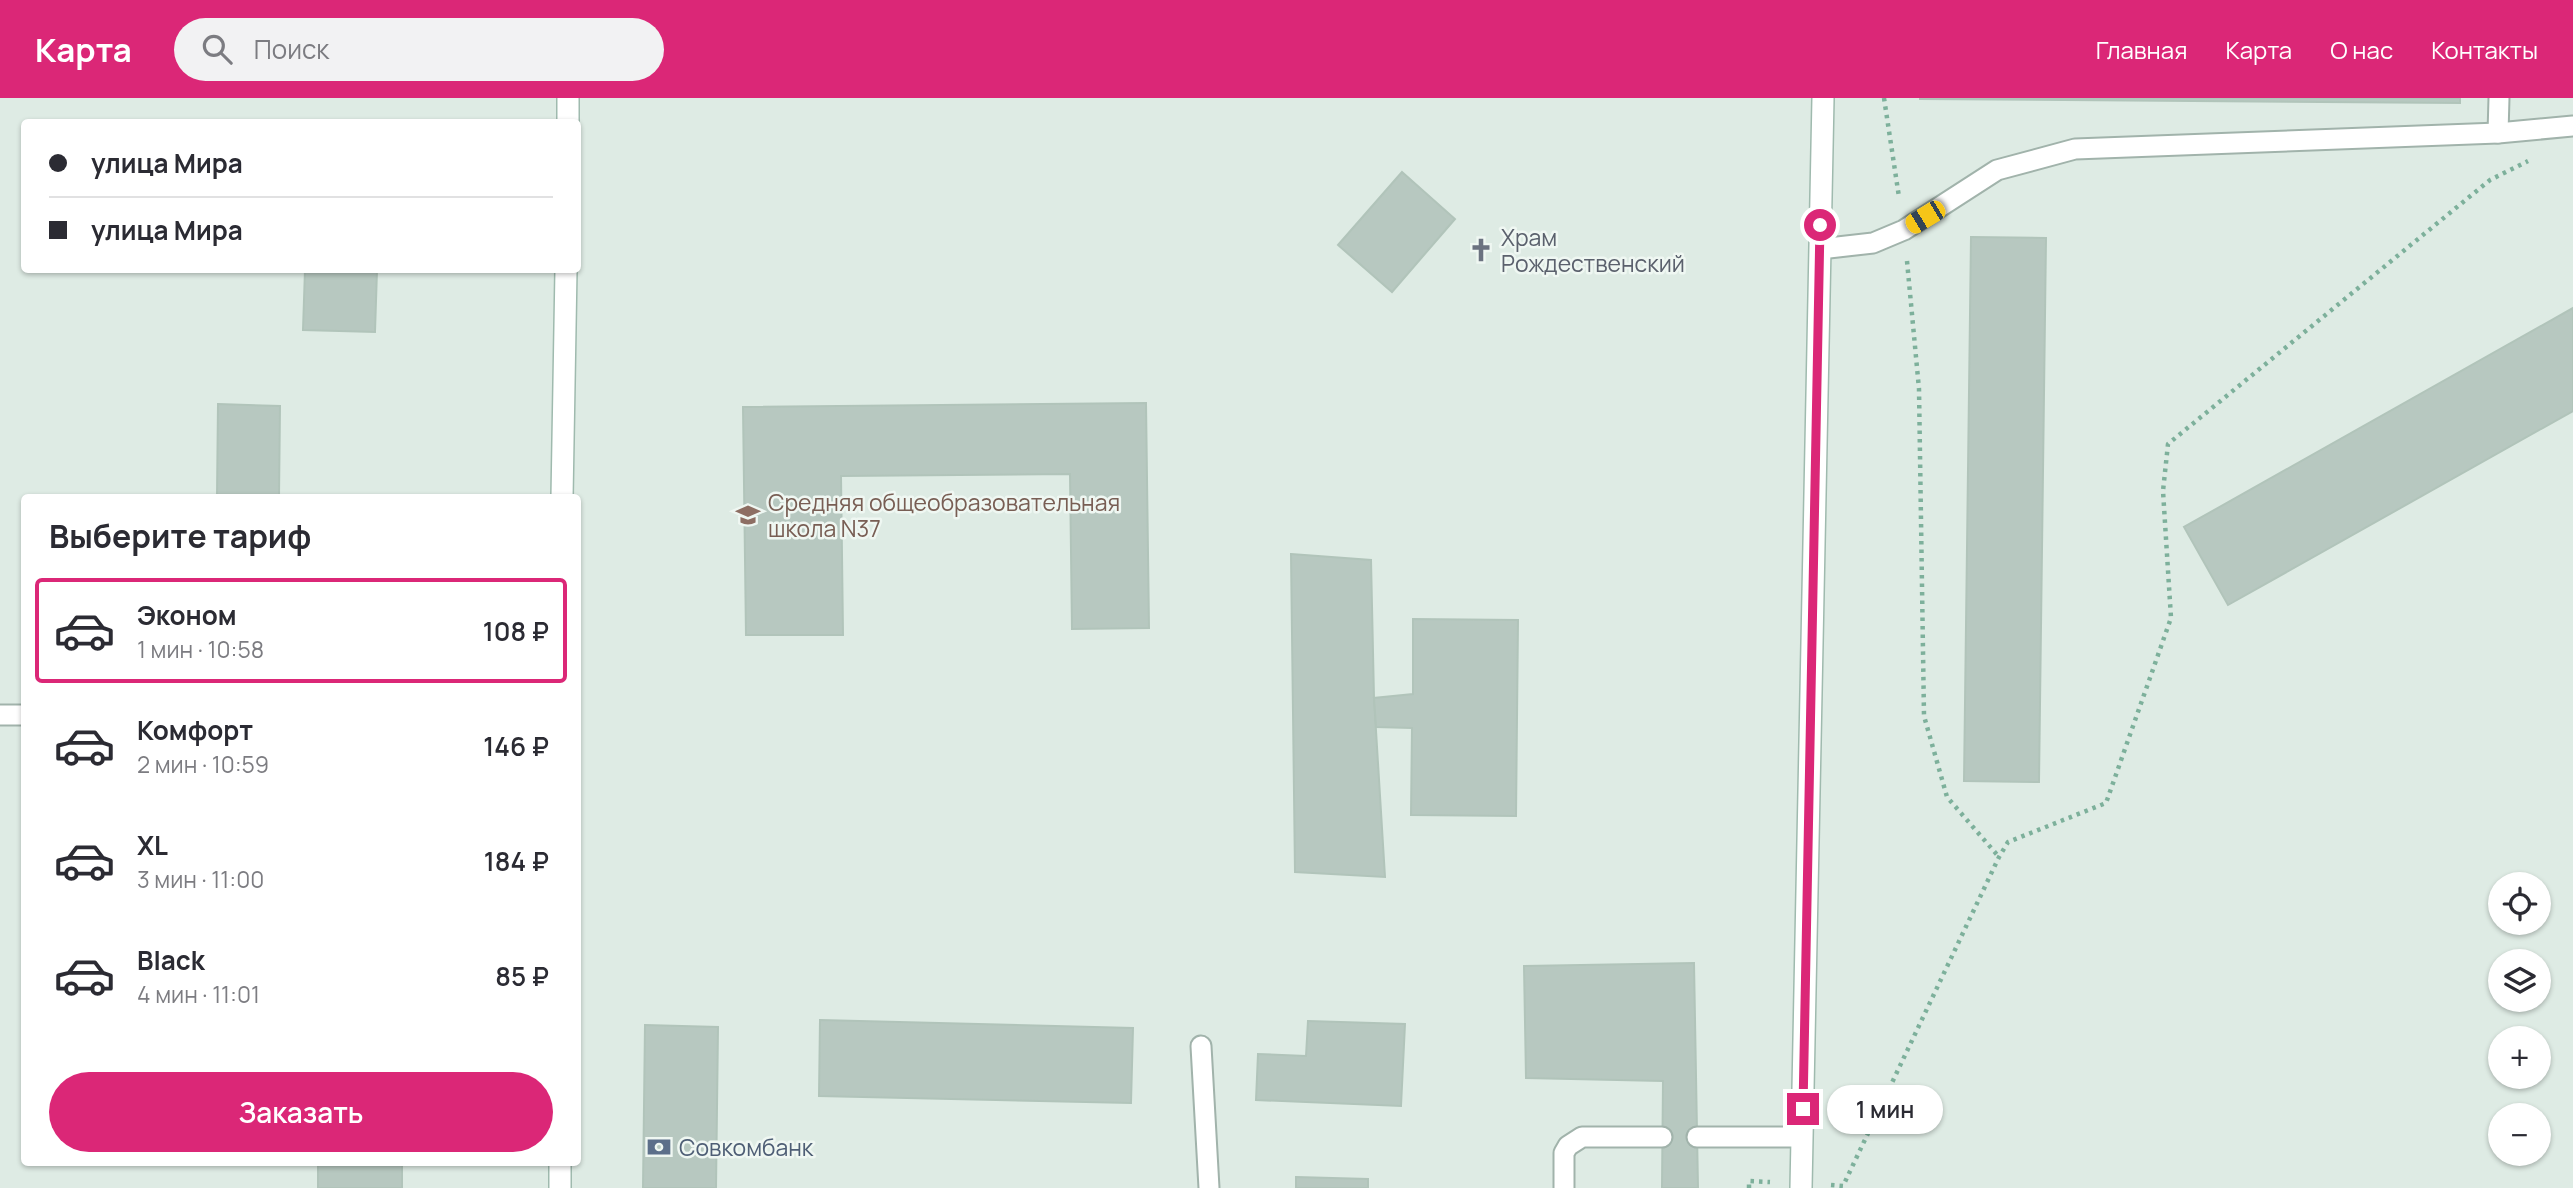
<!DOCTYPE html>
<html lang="ru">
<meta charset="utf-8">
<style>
:root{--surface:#fff;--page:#f2f2f3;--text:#2b2b33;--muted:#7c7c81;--line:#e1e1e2;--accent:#db2777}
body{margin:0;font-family:Manrope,sans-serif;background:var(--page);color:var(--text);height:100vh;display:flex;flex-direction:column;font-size:26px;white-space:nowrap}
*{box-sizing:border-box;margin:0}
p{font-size:23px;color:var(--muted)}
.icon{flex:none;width:38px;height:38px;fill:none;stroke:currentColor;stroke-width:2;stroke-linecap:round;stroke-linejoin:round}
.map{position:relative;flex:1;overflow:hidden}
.side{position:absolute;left:21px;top:396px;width:560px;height:672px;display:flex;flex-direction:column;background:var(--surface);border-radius:7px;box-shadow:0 2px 5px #0004}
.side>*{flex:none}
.banner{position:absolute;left:21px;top:21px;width:560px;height:154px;border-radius:7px;box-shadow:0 2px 5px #0004;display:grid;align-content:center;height:154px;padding:0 28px;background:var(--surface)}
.controls{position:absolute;left:2488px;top:774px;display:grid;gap:14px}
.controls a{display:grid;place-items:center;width:63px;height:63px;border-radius:50%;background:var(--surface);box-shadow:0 2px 5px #0004;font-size:35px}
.end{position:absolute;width:32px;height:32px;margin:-16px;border:9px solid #db2777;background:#fff;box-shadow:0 0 0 4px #fff}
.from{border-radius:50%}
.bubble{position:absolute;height:49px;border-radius:24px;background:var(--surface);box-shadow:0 2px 5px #0004;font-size:23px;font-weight:600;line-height:49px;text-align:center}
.car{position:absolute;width:21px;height:42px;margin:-21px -10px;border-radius:9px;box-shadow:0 0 5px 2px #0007;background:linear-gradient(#f5c518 24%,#345 0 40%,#f5c518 0 76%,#345 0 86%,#f5c518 0)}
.banner b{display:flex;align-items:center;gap:24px;height:66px;font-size:26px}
.banner b+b{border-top:2px solid var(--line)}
.banner i{width:18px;height:18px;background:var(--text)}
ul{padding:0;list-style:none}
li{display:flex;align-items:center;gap:21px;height:105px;margin:0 14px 10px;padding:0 14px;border:4px solid transparent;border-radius:7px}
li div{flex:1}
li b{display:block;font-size:26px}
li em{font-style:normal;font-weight:600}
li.active{border-color:var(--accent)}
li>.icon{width:63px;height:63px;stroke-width:1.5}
h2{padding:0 28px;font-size:32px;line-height:84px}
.action{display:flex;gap:14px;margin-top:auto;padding:14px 28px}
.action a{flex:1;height:80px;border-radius:42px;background:var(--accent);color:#fff;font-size:28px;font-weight:600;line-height:80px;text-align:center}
header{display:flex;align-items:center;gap:42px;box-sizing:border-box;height:98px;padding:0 35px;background:var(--accent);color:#fff}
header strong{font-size:33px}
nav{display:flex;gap:38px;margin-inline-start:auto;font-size:24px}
.search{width:490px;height:63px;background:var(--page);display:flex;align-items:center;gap:18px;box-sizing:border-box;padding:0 24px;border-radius:38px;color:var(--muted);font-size:26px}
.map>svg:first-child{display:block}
.building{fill:#b7c8c0;stroke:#b1c4ba;stroke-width:2}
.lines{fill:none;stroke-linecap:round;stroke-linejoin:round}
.lane-casing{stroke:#a1b3ab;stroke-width:23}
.secondary-casing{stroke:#9fbaae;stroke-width:24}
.path{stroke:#7db09b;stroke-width:4.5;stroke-dasharray:3.5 5;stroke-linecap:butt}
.lane{stroke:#fff;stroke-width:19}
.secondary{stroke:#fff;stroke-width:21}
.route{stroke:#db2777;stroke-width:9}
.labels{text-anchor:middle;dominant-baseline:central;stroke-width:5;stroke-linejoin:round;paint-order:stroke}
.worship-label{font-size:23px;fill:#5b616d;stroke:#eff7f2;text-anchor:start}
.education-label{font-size:23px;fill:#785e54;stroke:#eff7f2;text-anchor:start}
.service-label{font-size:23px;fill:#4e5e75;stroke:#eff7f2;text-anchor:start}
</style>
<header>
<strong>Карта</strong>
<div class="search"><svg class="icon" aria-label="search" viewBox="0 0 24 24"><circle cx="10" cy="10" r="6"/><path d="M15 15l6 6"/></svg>Поиск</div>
<nav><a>Главная</a><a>Карта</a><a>О нас</a><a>Контакты</a></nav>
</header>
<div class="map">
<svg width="2573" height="1090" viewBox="0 0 2573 1090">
<rect width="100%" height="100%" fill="#deebe4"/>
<g class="building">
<polygon points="1920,0 2460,0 2460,5 1920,1"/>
<polygon points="1402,74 1455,121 1392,194 1338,147"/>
<polygon points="1971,139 2046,140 2039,684 1964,683"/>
<polygon points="305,172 377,172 375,234 303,232"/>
<polygon points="2573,210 2573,313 2228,507 2184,429"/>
<polygon points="1146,305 1149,530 1072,531 1070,376 841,378 843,537 746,537 743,309"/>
<polygon points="218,306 280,308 279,399 217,399"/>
<polygon points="1291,456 1371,462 1374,600 1385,779 1295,774"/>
<polygon points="1413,521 1518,522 1516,718 1411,717 1412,630 1376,629 1374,600 1413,596"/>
<polygon points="1694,865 1698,1090 1662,1090 1663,983 1526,980 1524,868"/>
<polygon points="820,922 1133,930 1131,1005 819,998"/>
<polygon points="1308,923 1405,926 1401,1008 1256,1002 1258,956 1306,958"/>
<polygon points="645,927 718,929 716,1090 643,1090"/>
<rect x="318" y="1064" width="84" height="26"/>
<polygon points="1296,1079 1368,1081 1368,1090 1296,1090"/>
</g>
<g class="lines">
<g class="lane-casing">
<g id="lane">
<polyline points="2498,35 2499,0"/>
<polyline points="1820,151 1873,145 1904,132 1997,72 2075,51 2498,35 2573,28"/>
<polyline points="0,617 24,617"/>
<polyline points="1201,948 1209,1090"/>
<polyline points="1697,1039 1802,1039"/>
<polyline points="1564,1090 1564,1055 1568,1048 1582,1039 1662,1039"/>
</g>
</g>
<g class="secondary-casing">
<g id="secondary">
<polyline points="568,0 568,24"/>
<polyline points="562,399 566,172"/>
<polyline points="560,1064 560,1090"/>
<polyline points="1801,1090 1823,0"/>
</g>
</g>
<g class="path">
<polyline points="1884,0 1899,99"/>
<polyline points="1907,163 1919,291 1924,618 1947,699 1999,759"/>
<polyline points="1831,1087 1843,1088 1999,759 2008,744 2106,705 2171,520 2163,393 2168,346 2490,82 2528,63"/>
<polyline points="1749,1090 1749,1083 1770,1084"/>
</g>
<use href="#lane" class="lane"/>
<use href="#secondary" class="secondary"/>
</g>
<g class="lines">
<polyline class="route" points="1803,1011 1820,127"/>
</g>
<defs>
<g id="church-bare" transform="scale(1.89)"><path d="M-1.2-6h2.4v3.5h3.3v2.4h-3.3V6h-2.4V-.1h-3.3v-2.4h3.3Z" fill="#6b7280" stroke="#eff7f2" stroke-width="2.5" paint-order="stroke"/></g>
<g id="school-bare" transform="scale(1.89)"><path d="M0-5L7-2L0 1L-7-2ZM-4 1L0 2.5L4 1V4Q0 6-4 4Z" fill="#8d6e63" stroke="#eff7f2" stroke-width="2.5" paint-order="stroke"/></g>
<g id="bank-bare" transform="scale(1.89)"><path d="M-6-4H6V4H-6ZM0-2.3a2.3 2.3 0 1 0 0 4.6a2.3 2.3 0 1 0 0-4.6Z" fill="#5c6f8a" stroke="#eff7f2" stroke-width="2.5" paint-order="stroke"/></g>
</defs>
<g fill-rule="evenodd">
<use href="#church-bare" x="1481" y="152"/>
<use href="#school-bare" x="748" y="417"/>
<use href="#bank-bare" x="659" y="1049"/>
</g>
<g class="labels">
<g class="worship-label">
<text x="1501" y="139">Храм<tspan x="1501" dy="26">Рождественский</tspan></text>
</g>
<g class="education-label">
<text x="768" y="404">Средняя общеобразовательная<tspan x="768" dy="26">школа N37</tspan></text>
</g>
<g class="service-label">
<text x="679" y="1049">Совкомбанк</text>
</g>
</g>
</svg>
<div class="controls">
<a><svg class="icon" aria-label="locate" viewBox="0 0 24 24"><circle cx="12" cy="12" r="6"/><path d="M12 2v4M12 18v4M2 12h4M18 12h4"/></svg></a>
<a><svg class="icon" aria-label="layers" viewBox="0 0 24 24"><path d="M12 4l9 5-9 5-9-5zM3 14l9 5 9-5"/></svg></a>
<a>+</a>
<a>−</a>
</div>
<i class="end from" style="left:1820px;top:127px"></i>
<i class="end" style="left:1803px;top:1011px"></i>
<div class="bubble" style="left:1827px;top:987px;width:116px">1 мин</div>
<i class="car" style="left:1925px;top:119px;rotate:239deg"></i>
<div class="banner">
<b><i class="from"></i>улица Мира</b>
<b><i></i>улица Мира</b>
</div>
<section class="side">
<h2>Выберите тариф</h2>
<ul>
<li class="active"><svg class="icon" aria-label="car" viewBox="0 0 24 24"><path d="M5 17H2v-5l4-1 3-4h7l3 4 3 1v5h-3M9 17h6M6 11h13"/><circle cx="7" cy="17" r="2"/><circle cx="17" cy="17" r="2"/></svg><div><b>Эконом</b><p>1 мин · 10:58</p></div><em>108 ₽</em></li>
<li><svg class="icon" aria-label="car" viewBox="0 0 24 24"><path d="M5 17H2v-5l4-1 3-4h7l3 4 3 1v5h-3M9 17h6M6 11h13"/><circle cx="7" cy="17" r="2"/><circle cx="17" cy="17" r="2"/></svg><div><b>Комфорт</b><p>2 мин · 10:59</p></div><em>146 ₽</em></li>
<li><svg class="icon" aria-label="car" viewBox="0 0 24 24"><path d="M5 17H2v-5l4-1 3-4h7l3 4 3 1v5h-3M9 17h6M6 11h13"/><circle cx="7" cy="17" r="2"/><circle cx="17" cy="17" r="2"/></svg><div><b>XL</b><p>3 мин · 11:00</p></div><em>184 ₽</em></li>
<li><svg class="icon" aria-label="car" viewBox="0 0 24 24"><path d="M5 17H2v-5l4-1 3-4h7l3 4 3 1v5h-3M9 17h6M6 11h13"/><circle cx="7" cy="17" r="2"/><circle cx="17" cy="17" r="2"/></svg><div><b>Black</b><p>4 мин · 11:01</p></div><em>85 ₽</em></li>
</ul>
<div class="action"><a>Заказать</a></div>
</section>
</div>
